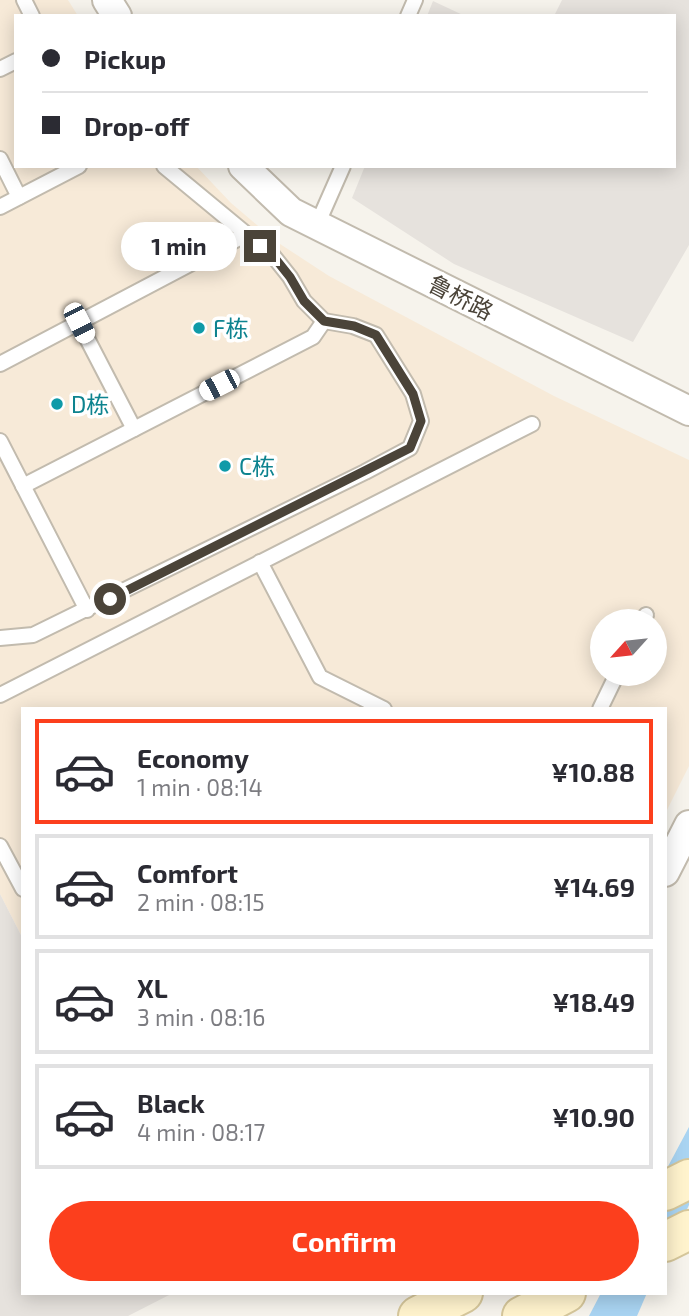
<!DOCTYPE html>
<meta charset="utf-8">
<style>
:root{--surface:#fff;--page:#f7f7f7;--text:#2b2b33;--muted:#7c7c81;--line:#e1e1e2;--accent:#fc3f1d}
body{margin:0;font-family:"Exo 2","Noto Sans SC",sans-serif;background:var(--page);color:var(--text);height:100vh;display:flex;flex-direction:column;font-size:26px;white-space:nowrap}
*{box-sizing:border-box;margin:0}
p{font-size:23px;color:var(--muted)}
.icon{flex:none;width:38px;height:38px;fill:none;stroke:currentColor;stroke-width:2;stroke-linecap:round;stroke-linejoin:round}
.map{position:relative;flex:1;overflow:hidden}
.sheet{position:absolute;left:21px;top:707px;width:646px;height:588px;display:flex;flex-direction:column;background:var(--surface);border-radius:0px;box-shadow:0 4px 18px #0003}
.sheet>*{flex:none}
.guide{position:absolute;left:14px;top:14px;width:662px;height:154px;border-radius:0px;box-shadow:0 4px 18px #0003;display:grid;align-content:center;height:154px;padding:0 28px;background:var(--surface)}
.needle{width:46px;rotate:243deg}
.buttons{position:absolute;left:590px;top:609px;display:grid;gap:14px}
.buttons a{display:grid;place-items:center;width:77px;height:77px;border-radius:50%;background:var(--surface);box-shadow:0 4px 18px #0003;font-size:35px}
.end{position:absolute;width:32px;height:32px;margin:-16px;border:9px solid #4b4439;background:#fff;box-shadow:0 0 0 4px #fff}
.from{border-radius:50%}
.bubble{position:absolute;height:49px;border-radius:24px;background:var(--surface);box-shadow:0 4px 18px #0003;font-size:23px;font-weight:700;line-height:49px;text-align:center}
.car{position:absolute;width:21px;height:42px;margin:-21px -10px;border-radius:9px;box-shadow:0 0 5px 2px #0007;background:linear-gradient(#fff 24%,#345 0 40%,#fff 0 76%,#345 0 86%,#fff 0)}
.guide b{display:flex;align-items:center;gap:24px;height:66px;font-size:26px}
.guide b+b{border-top:2px solid var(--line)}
.guide i{width:18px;height:18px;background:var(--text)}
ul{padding:12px 0 0;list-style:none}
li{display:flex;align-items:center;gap:21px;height:105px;margin:0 14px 10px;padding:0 14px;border:4px solid var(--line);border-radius:0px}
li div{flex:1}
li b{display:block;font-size:26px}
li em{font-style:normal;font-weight:700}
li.current{border-color:var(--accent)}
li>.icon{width:63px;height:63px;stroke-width:1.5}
.action{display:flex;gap:14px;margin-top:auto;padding:14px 28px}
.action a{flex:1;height:80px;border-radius:42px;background:var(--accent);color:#fff;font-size:28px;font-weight:700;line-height:80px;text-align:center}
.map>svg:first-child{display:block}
.commercial{fill:#f7ead8;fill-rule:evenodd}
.industrial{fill:#e6e2dd}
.water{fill:#a9d4f2}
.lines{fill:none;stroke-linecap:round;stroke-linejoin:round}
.lane-casing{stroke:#c2bbae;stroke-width:18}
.street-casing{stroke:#c2bbae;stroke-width:32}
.secondary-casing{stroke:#d6c79b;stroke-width:42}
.lane{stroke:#fff;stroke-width:14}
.street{stroke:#fff;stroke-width:28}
.secondary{stroke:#fff3cd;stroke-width:38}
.route{stroke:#4b4439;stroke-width:9}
.culture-dot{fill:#0f9aa8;stroke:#fff;stroke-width:2.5}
.labels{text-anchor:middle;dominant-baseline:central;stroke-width:7;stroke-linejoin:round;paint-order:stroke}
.street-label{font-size:23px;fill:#4b4439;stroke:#fff}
.culture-label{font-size:23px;fill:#0d838f;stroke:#fff;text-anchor:start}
</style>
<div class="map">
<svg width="689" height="1316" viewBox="0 0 689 1316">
<rect width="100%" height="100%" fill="#f6f3ec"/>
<path class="commercial" d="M0 0H68L78 16H16V166H196L231 203 277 242 329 276 554 396 689 460V766L665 814V709H23V939L0 894ZM602 621H654V674H602Z"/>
<g class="industrial">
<polygon points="562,0 689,0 689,245 633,342 454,264 352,198 365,166 674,166 674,16 554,16"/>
<polygon points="433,1 465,16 427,16"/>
<polygon points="0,894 23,939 23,1293 173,1293 128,1316 0,1316"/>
</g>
<g class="water">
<polygon points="689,1127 689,1205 665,1256 665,1172"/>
<polygon points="601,1293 647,1293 637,1316 589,1316"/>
</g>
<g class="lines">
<g class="lane-casing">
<g id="lane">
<polyline points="24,0 32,16"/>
<polyline points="408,16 415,0"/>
<polyline points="0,69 16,61"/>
<polyline points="0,159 19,197"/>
<polyline points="0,207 79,166"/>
<polyline points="317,225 343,166"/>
<polyline points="79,323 134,429"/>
<polyline points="0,364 245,235"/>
<polyline points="0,441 87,610"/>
<polyline points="23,486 313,337 324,321"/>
<polyline points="260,562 320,677 384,709"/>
<polyline points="642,621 646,615"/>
<polyline points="0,638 33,635 365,472 410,448 421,421 413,394 376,335 353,326 324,321 304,301 290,277 274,257 164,166"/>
<polyline points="0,695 532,424"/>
<polyline points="600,709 617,674"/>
<polyline points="0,846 23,889"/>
</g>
</g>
<g class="street-casing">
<g id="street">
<polyline points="107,0 117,16"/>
<polyline points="243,166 291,212 689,411"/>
<polyline points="665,872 689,825"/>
</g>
</g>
<g class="secondary-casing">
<g id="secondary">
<polyline points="665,1191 689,1179"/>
<polyline points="665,1242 689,1230"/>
<polyline points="418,1316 463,1293"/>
<polyline points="522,1316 566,1293"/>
</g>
</g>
<use href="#lane" class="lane"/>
<use href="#street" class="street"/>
<use href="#secondary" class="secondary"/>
</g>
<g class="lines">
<polyline class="route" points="110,599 410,448 421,421 413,394 376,335 354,326 324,321 304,301 290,277 274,257 260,246"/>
</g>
<g class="culture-dot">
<circle cx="199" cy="328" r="7"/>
<circle cx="57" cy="404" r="7"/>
<circle cx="225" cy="466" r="7"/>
</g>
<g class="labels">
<g class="street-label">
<text transform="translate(461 297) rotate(27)">鲁桥路</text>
</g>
<g class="culture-label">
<text x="213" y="328">F栋</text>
<text x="71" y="404">D栋</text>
<text x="239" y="466">C栋</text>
</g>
</g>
</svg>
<div class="buttons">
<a><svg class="needle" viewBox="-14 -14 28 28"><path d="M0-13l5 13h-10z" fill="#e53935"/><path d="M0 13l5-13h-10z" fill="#7c7c81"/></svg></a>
</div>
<i class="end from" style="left:110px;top:599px"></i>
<i class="end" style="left:260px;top:246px"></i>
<div class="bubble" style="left:121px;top:222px;width:116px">1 min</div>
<i class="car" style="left:79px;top:323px;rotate:153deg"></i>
<i class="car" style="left:219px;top:385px;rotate:243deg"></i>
<div class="guide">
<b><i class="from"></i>Pickup</b>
<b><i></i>Drop-off</b>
</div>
<section class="sheet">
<ul>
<li class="current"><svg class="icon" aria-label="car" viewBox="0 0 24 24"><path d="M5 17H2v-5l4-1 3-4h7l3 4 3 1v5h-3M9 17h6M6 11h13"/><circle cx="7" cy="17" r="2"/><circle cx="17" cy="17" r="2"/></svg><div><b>Economy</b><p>1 min · 08:14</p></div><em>¥10.88</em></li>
<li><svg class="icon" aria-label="car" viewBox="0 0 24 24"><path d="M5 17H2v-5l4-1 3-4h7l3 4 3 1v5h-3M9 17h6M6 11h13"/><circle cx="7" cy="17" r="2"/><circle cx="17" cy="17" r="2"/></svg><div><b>Comfort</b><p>2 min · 08:15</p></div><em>¥14.69</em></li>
<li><svg class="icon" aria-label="car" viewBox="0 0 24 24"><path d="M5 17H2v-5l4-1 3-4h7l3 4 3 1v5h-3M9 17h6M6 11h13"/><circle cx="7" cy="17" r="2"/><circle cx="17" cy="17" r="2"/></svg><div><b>XL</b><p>3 min · 08:16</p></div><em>¥18.49</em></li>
<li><svg class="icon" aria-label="car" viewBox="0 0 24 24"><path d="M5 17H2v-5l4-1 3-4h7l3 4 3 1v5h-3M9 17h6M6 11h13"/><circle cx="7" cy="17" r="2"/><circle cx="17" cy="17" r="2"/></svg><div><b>Black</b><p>4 min · 08:17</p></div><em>¥10.90</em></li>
</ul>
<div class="action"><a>Confirm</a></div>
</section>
</div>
